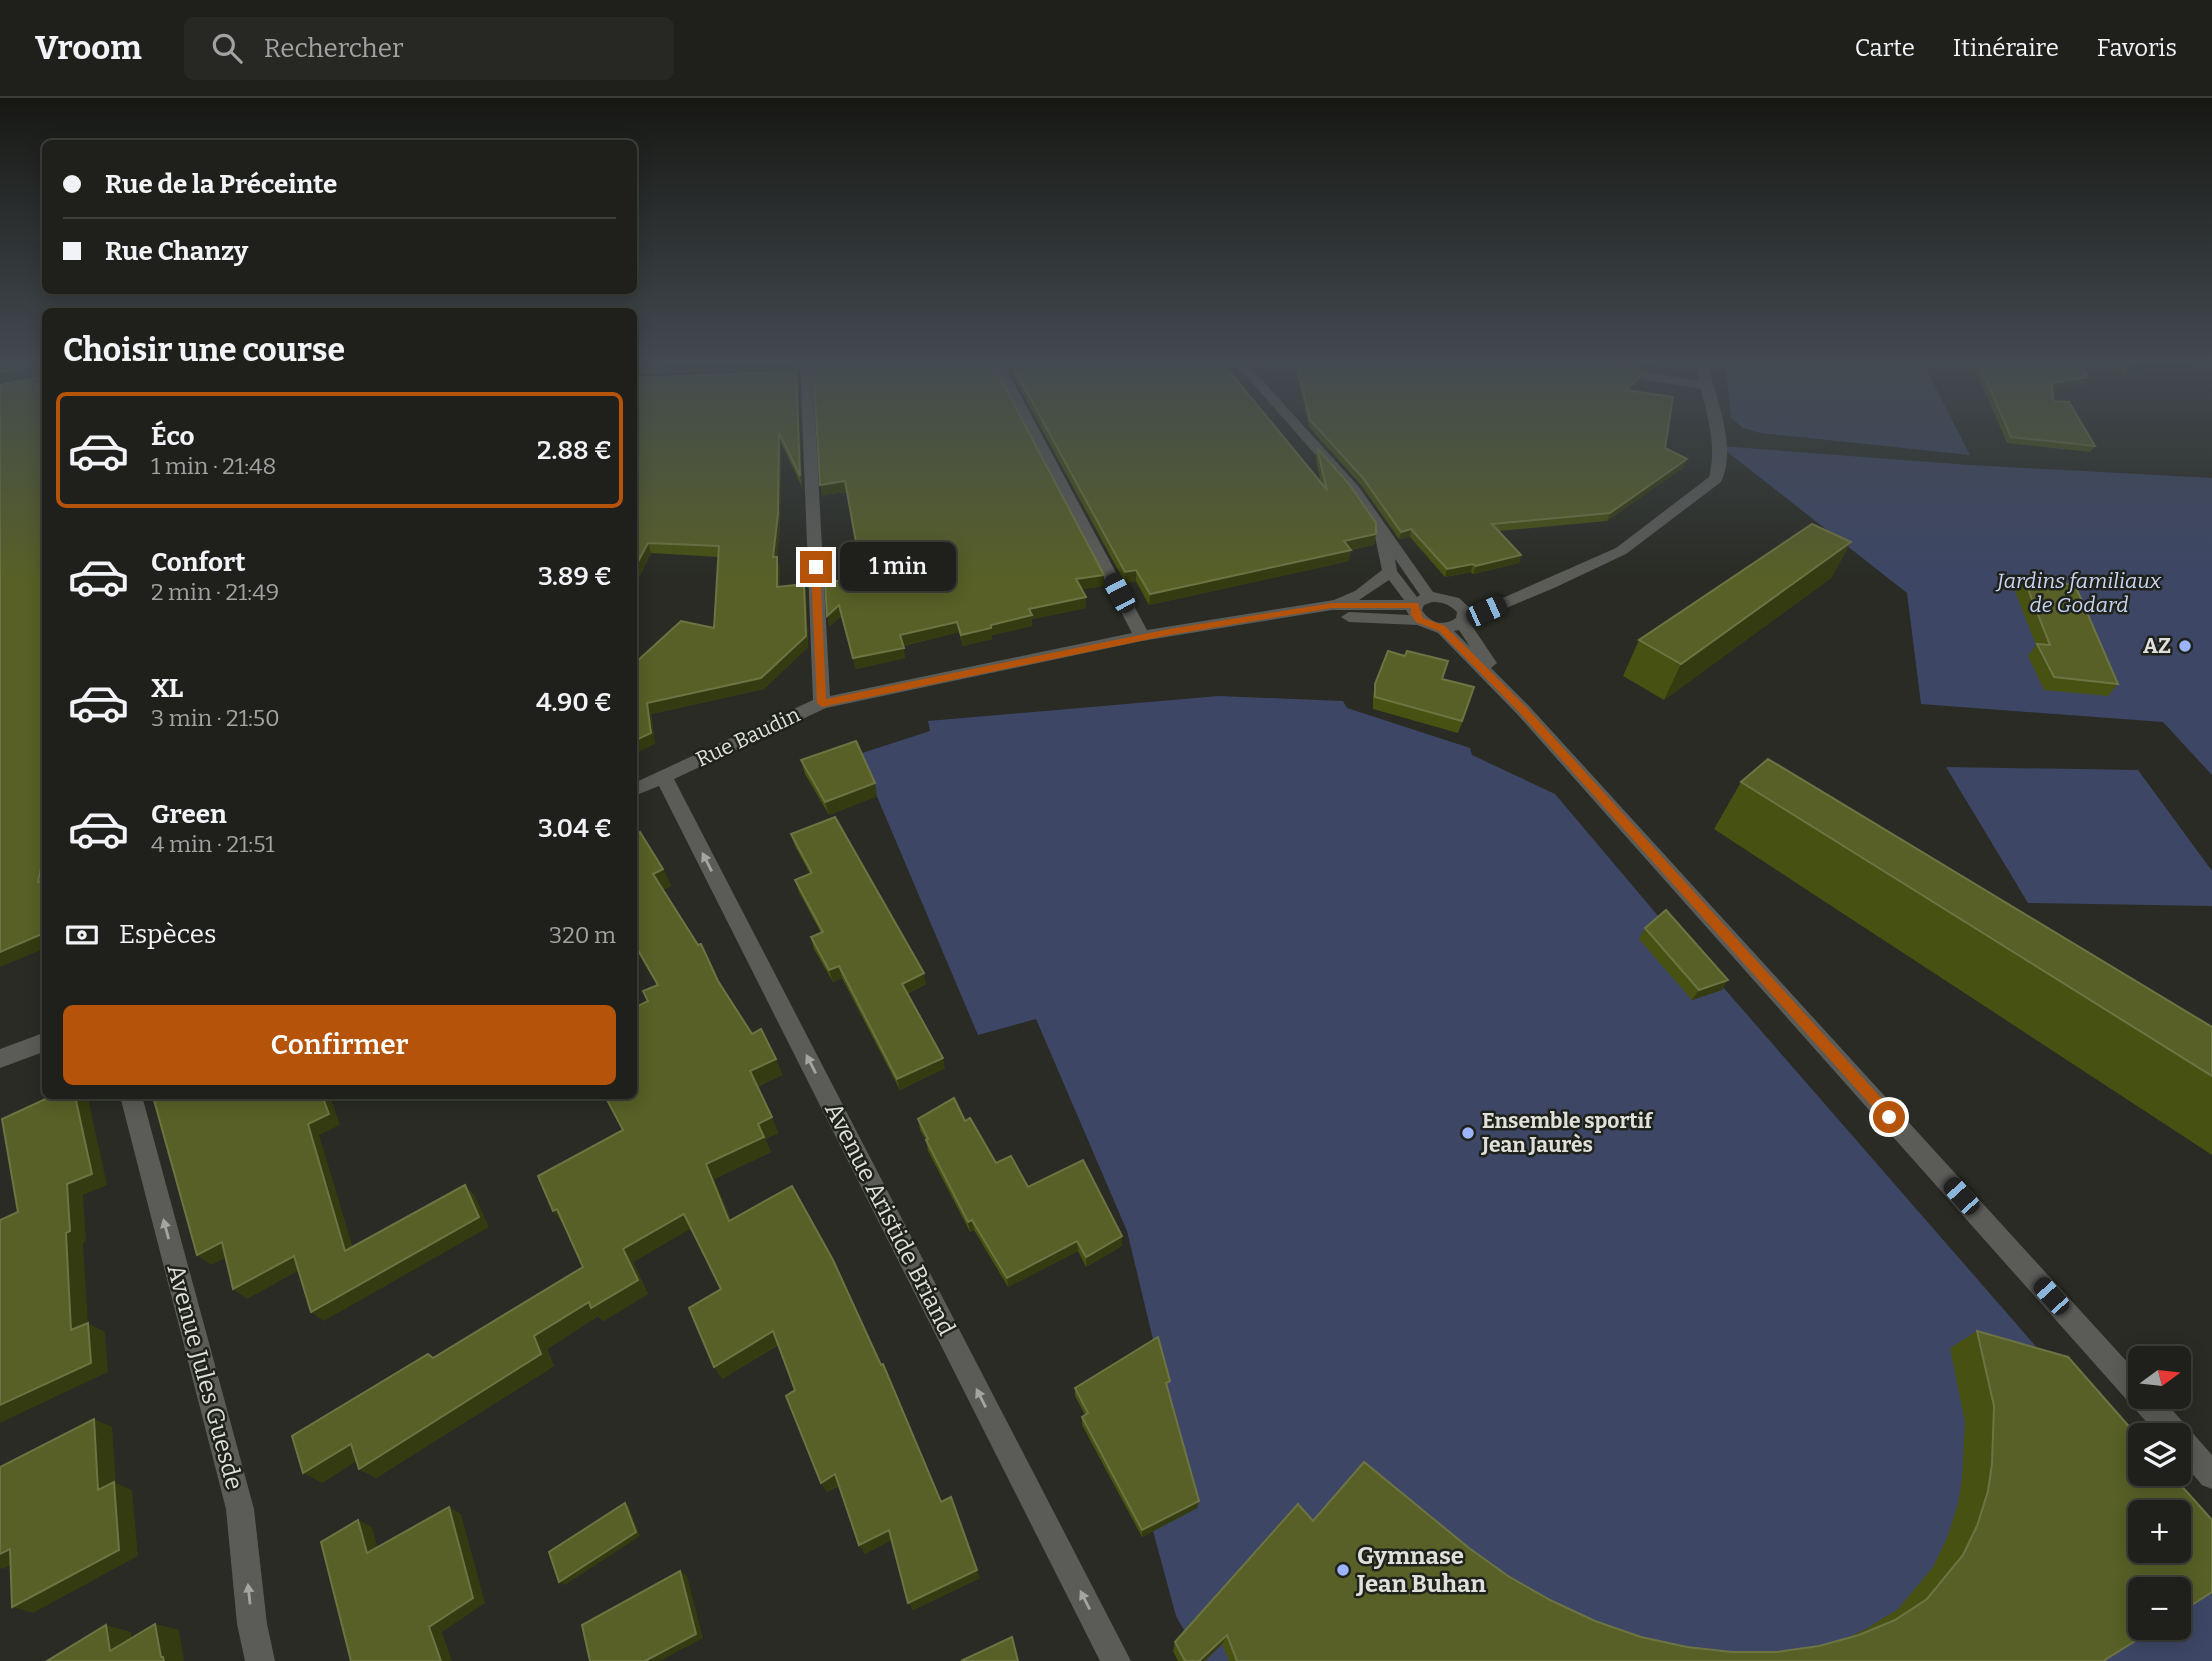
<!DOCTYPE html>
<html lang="fr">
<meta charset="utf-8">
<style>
:root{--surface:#1f201b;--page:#272824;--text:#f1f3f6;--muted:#a1a3a3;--line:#3c3e3a;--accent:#b45309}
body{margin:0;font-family:Bitter,serif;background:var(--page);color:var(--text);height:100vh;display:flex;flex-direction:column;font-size:26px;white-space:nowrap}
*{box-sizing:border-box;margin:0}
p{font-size:23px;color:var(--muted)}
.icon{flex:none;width:38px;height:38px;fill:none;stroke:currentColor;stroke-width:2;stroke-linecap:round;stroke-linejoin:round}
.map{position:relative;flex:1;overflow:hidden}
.panel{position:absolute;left:42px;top:210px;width:595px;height:791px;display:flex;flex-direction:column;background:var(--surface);border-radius:10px;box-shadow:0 4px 18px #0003,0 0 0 2px var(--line)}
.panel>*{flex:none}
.hud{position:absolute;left:42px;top:42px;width:595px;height:154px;border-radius:10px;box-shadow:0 4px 18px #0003,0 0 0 2px var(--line);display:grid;align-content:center;height:154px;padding:0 21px;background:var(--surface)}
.needle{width:46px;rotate:75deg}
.tools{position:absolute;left:2128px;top:1248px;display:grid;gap:14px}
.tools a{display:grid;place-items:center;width:63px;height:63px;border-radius:10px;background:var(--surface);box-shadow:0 4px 18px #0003,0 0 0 2px var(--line);font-size:35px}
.end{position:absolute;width:32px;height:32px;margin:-16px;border:9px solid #b45309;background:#fff;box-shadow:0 0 0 4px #fff}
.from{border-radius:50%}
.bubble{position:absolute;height:49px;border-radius:10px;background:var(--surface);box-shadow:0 4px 18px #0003,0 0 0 2px var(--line);font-size:23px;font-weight:600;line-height:49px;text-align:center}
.car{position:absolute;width:21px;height:42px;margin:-21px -10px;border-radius:9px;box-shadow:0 0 5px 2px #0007;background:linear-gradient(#222 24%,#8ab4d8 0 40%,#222 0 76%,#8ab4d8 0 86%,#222 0)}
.hud b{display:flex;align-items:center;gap:24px;height:66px;font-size:26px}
.hud b+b{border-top:2px solid var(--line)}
.hud i{width:18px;height:18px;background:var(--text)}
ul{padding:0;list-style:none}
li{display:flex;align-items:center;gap:21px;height:116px;margin:0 14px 10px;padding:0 7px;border:4px solid transparent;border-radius:10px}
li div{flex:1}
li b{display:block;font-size:26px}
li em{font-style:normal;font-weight:600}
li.active{border-color:var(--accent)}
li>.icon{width:63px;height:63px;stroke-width:1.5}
h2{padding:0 21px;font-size:32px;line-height:84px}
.pay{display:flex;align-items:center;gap:18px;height:77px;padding:0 21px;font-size:26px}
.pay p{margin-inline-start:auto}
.cta{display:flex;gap:14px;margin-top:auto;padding:14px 21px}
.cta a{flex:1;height:80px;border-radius:10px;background:var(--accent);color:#fff;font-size:28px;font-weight:600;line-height:80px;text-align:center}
header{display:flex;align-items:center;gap:42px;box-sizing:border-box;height:98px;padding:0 35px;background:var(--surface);border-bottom:2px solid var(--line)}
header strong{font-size:33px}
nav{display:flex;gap:38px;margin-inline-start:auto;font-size:24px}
.search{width:490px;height:63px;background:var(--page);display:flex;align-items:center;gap:18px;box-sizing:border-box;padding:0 24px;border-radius:10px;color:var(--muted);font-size:26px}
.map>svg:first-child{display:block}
.green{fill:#3d4765;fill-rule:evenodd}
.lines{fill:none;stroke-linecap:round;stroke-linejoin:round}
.minor{fill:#5b5c58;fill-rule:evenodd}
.wall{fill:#475111}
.shaded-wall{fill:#343b10}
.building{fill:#586027;stroke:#6d7443;stroke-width:2;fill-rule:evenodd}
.oneway{fill:#a4a5a0}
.route{fill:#b45309}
.poi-dot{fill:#9cb4fd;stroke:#1f211b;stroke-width:2.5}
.labels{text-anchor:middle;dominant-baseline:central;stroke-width:5;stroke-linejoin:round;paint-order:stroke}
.park-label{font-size:21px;font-style:italic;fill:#c8d4f4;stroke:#1f211b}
.poi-label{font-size:21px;font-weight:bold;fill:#dfe0db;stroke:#1f211b;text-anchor:end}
.street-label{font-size:21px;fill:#dfe0db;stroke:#1f211b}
.near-street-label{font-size:24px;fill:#dfe0db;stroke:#1f211b}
.near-poi-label{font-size:24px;font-weight:bold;fill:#dfe0db;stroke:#1f211b;text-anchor:start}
</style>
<header>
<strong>Vroom</strong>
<div class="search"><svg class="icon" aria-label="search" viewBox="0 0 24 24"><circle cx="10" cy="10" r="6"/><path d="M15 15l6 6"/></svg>Rechercher</div>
<nav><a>Carte</a><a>Itinéraire</a><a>Favoris</a></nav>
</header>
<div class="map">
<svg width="2212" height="1563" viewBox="0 0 2212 1563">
<rect width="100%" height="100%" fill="#292b24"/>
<g class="green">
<polygon points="1725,263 1922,263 1970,357 1761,335 1743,330 1731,320"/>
<polygon points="1720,348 1970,367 2212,380 2212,677 2163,624 1921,606 1907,495"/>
<path d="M1219 598 1343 603 1347 610 1470 650 1472 657 1555 696 1719 890 1723 889 2140 1368V1376H2147L2212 1451V1563H1201L1176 1518 1153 1433 1197 1410 1174 1329 1127 1133 1036 921 978 937 859 656 930 633 928 623ZM2140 1414H2179V1452H2140ZM2140 1491H2179V1530H2140Z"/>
<polygon points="1946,669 2138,672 2212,773 2212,808 2028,805"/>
</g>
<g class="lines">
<g class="minor">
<path d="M800 263H812L830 598 1132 535 990 263H1002L1147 532 1334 502 1355 493 1382 472 1375 439 1377 436 1349 395 1233 263H1245L1359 389 1433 494 1459 500 1473 513 1616 450 1709 379C1717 349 1708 321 1701 291L1648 282 1589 266 1587 263H1605L1649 274 1699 283 1695 263H1707C1715 298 1738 349 1721 384L1626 456 1554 490 1470 525 1497 565 1491 570 1529 608 2140 1278V1298H2160L2212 1357V1391L2202 1387 2179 1360V1337H2158L1517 616 1438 535 1417 527 1349 524 1341 519 1349 514 1409 517 1406 512H1332L1142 543 826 610 674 681 1131 1563H1100L659 688 634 698V685L813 602ZM1395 461 1420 497 1417 499 1397 473ZM1389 482 1404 502H1359ZM1432 504C1442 504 1449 506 1457 514L1456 520C1443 529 1430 525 1422 512L1424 507ZM1459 532 1470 549 1454 533Z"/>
<polygon points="46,934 46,953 0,970 0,951"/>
<polygon points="120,998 142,998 254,1411 267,1526 275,1563 245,1563 237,1526 226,1411"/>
</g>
</g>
<g class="wall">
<polygon points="634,263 798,263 797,271 634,277 634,279"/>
<polygon points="813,263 1104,488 1082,491 1086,499 1086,510 1032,521 1032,528 992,537 992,541 963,548 959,534 903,548 905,560 856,571 841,518 829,529 851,482 848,451 856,444 847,394 822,397"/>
<polygon points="1005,263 1221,263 1321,385 1316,361 1317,350 1376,436 1374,447 1350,452 1349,463 1149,507 1136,483 1125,485"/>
<polygon points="1294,263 1597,263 1643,275 1640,283 1630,292 1665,350 1687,361 1684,369 1607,423 1499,433 1521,457 1519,465 1473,476 1471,474 1445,479 1410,439 1399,441 1361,387 1309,329"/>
<polygon points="1614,263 1662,263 1652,272"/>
<polygon points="1972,263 2079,263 2088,279 2084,286 2053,291 2053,303 2095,348 2090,354 2007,345"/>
<polygon points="2126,263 2212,263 2212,265 2122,280 2120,271"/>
<polygon points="634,280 798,284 802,389 781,345 780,427 777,459 780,470 780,489 804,486 806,497 808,549 764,591 651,616 655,646 634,566 714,530 719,459 651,455 634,489"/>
<polygon points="1851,444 1831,480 1664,602 1623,578 1639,542"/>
<polygon points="2024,481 2118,586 2108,598 2044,592 2028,558 2036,547 2015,493"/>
<polygon points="1443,581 1471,601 1458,635 1373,611 1373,598 1375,586"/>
<polygon points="801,662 877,698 829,717 805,676"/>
<polygon points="1741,684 2212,929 2212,1057 1714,731"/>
<polygon points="791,736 926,886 907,896 945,970 900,992 842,880 833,884 814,851 811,839 821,835 799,794 795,782 810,776 795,748"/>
<polygon points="634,737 663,771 671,788 663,792 718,883 752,936 776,961 782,977 757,989 778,1035 765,1041 771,1054 714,1081 731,1122 941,1404 980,1480 913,1512 891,1442 865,1456 839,1388 827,1394 795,1292 778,1247 722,1281 721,1191 691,1130 633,1164 648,1196 603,1223 598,1218 547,1251 554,1268 376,1380 359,1371 356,1363 322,1385 433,1260 583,1169 564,1127 553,1113 623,1032 648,903 657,887 634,848"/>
<polygon points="1645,830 1722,892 1692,902 1639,841"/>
<polygon points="918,1021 965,1023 996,1065 1028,1089 1122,1138 1122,1148 1086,1169 1078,1153 1008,1189 974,1132 970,1134 928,1053 926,1042 920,1032"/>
<polygon points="1977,1233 2103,1563 1229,1563 1222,1546 1205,1563 1178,1563 1173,1553 1175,1544 1313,1423 1469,1450 1508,1478 1550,1502 1595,1523 1641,1539 1687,1549 1732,1554 1777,1554 1819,1548 1842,1542 1866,1531 1898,1511 1933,1469 1947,1440 1958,1406 1962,1380 1965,1324 1950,1250"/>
<polygon points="1075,1290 1168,1291 1168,1292 1197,1410 1142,1439 1082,1327 1082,1319 1085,1317 1075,1298"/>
</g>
<g class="shaded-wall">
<polygon points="1656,263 1662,263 1652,272 1655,264"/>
<polygon points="2134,263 2212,263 2212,265 2122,280"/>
<polygon points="38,267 46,277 0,285 0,274"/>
<polygon points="796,273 798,284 802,389 800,378"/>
<polygon points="1643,275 1640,283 1623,299 1626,292"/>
<polygon points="2088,279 2084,286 2048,291 2052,285"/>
<polygon points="779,335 781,345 780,427 776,470 773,459"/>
<polygon points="1687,361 1684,369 1607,423 1610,415"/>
<polygon points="845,383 847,394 822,397 820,387"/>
<polygon points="1411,431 1410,439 1399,441 1401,434"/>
<polygon points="1376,436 1374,447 1342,453 1344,443"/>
<polygon points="1851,444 1831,480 1664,602 1681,566"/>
<polygon points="648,445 651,455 634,489 634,471"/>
<polygon points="1351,452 1349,463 1149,507 1150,496"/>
<polygon points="1521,457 1519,465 1473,476 1476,468"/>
<polygon points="777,459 780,470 780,500 777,489"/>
<polygon points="1473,466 1471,474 1445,479 1447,471"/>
<polygon points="1136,472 1136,483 1125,485 1125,474"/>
<polygon points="1104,477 1104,488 1077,492 1076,481"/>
<polygon points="804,486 806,497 808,549 764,591 651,616 655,646 634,656 634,643 647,605"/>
<polygon points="1086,499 1086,510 1032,521 1032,528 992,537 992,541 963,548 961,537 1029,511"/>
<polygon points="839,507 841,518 829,529 827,518"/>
<polygon points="957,524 959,534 901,548 900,537"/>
<polygon points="904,550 905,560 856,571 853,560"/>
<polygon points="875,685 877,698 829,717 825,704"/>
<polygon points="46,747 46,791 38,784"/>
<polygon points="663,771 671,788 661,793 653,776"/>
<polygon points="46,818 46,850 0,869 0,854"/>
<polygon points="839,868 842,880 833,884 829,872"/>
<polygon points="924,875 926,886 904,897 902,886"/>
<polygon points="1728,882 1722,892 1692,902 1699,892"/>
<polygon points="943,960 945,970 900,992 897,981"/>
<polygon points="776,961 782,977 756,989 750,973"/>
<polygon points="75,998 85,998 88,1000 107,1087 83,1097 86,1143 83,1145 89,1242 71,1232 66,1135 67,1086"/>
<polygon points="322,998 330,998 340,1027 319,1037 357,1163 345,1153 308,1026"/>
<polygon points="772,1019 778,1035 765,1041 771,1054 714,1081 737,1137 729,1123 706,1066 758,1026"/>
<polygon points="465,1087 475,1098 489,1129 324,1223 311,1214"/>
<polygon points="557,1111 564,1127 553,1113"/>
<polygon points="684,1116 692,1130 633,1164 648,1196 603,1223 598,1218 547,1251 554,1268 376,1380 359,1371 534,1238 623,1151"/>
<polygon points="972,1122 974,1132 970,1134 968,1124"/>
<polygon points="1122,1138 1122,1148 1086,1169 1086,1159"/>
<polygon points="1077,1143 1078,1153 1008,1189 1007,1180"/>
<polygon points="222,1144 236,1155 211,1167 197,1157"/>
<polygon points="294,1158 307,1168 247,1201 233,1191"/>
<polygon points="88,1225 105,1234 108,1274 0,1325 0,1307"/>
<polygon points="773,1233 780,1245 722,1281 714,1269"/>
<polygon points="94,1321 112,1329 116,1385 132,1392 138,1458 33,1515 12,1509 98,1392"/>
<polygon points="351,1346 368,1356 322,1385 303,1375"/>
<polygon points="835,1376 841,1386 827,1394 821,1385"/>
<polygon points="951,1399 980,1480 913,1512 908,1505"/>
<polygon points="1199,1403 1197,1410 1142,1439 1142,1432"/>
<polygon points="625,1405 629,1409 640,1438 565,1487 559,1484"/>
<polygon points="449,1409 461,1416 485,1505 442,1534 452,1563 441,1563 429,1529"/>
<polygon points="358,1422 372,1429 381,1462 367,1455"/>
<polygon points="889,1432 894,1441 865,1456 859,1447"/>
<polygon points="10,1451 30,1458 3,1471 0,1470 0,1456"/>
<polygon points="680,1473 687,1478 703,1540 660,1563 645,1563"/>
<polygon points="155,1526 179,1532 184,1563 164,1563 161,1559"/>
<polygon points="106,1527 131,1534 135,1559 110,1553"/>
<polygon points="1227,1537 1222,1546 1205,1563 1199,1563"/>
</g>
<g class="building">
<polygon points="0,263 46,263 46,747 38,784 46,782 46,818 42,836 0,854 0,287 41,279 41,270 38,267 0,274"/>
<polygon points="634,263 757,263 634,267"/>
<polygon points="813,263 991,263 1104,477 1076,481 1086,499 1029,511 1032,517 991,527 991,530 961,537 957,524 900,537 904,550 853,560 839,507 827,518 825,484 851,482 845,451 848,451 848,444 856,444 845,383 820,387"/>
<polygon points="1010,263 1221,263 1327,392 1317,350 1349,386 1376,425 1376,436 1344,443 1351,452 1150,496 1136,472 1125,474"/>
<polygon points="1296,263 1597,263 1643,275 1626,292 1673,299 1665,350 1687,361 1610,415 1492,426 1521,457 1476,468 1473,466 1447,471 1411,431 1401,434 1363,380 1310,322"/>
<polygon points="1978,263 2079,263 2088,279 2052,285 2053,303 2069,304 2095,348 2011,339"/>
<polygon points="796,273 800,378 779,335 778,416 773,459 777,459 777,489 804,486 806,538 761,580 647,605 651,635 634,643 634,566 681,523 714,530 719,448 648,445 634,471 634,280"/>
<polygon points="1812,426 1851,444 1681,566 1639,542"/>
<polygon points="2024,481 2075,487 2118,586 2054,579 2037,546 2050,547"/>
<polygon points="1388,553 1405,558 1407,553 1448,563 1442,581 1474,589 1462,623 1375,599 1375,586"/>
<polygon points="856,643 875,685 825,704 801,662"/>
<polygon points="1768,661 2212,929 2212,978 1741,684"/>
<polygon points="835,719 924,875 902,886 943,960 897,981 839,868 829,872 811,839 823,834 795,782 812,775 791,736"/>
<polygon points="640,734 663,771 653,776 698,847 701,846 718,883 752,936 761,931 776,961 750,973 772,1019 758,1026 764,1039 706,1066 729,1123 792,1088 833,1162 881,1267 883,1266 941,1404 951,1399 977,1472 908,1505 889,1432 859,1447 835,1376 821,1385 786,1298 795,1292 773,1233 714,1269 689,1210 721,1191 684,1116 623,1151 638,1182 591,1210 589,1204 534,1238 541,1256 359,1371 351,1346 303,1375 292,1338 428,1256 433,1260 583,1169 557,1111 553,1113 538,1078 623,1032 605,998 634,998 634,910 648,903 643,893 658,887 634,845 634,737"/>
<polygon points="1666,812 1728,882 1699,892 1645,830"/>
<polygon points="52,998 75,998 92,1076 67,1086 70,1133 66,1135 71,1232 88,1225 91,1265 0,1307 0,1122 18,1114 2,1021"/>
<polygon points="164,998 322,998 329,1016 308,1026 345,1153 465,1087 479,1119 311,1214 294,1158 233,1191 222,1144 197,1157 154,1002"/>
<polygon points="954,1000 965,1023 970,1020 996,1065 1011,1058 1028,1089 1083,1062 1122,1138 1086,1159 1077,1143 1007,1180 972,1122 968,1124 926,1042 928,1041 918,1021"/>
<path d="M1977 1233 2068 1259 2140 1341V1376H2171L2212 1422V1494L2179 1515V1491H2140V1530H2156L2103 1563H1237L1227 1537 1199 1563H1185L1175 1544 1298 1406 1313 1423 1364 1364 1469 1450 1508 1478 1550 1502 1595 1523 1641 1539 1687 1549 1732 1554H1777L1819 1548 1859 1537 1895 1522 1927 1501 1963 1457 1977 1428 1988 1393 1992 1366 1994 1308ZM2140 1414H2179V1452H2140Z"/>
<polygon points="1158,1239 1170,1283 1166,1285 1199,1403 1142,1432 1082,1319 1088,1315 1075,1290"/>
<polygon points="94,1321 98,1392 114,1384 119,1452 12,1509 10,1451 0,1456 0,1369"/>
<polygon points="625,1405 636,1434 559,1484 549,1454"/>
<polygon points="449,1409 473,1500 429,1529 441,1563 351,1563 321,1444 358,1422 367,1455"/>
<polygon points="680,1473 696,1536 645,1563 590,1563 582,1527"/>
<polygon points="155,1526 161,1559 163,1559 164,1563 47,1563 106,1527 110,1553"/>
<polygon points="1012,1539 1018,1563 961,1563"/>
</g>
<defs><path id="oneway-solid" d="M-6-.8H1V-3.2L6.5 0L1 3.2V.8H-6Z" transform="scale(1.75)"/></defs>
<g class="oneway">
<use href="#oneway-solid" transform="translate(707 764) rotate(-117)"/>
<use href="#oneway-solid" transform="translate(811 966) rotate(-117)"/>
<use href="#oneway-solid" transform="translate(166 1131) rotate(-105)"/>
<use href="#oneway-solid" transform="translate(981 1300) rotate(-117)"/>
<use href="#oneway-solid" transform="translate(249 1496) rotate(-96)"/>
<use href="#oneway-solid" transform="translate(1085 1502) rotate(-117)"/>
</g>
<linearGradient id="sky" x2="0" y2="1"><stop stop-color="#171814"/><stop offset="0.55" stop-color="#434a50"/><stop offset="1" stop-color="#434a50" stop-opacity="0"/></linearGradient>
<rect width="2212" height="481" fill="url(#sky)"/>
<polygon class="route" points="816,466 820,469 826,601 1169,531 1332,505 1418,505 1423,520 1445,528 1526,609 1894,1014 1894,1023 1885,1023 1519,614 1439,533 1416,524 1411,517 1411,510 1332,510 1169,537 822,609 817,605 811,469"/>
<g class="poi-dot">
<circle cx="2185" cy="548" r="7"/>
<circle cx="1468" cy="1035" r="7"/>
<circle cx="1343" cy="1472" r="7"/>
</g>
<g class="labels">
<g class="park-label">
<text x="2079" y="483">Jardins familiaux<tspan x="2079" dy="24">de Godard</tspan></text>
</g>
<g class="poi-label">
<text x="2171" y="548">AZ</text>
<text x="1482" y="1023" text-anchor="start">Ensemble sportif<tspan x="1482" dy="24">Jean Jaurès</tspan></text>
</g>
<g class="street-label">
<text transform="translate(748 639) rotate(-25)">Rue Baudin</text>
</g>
<g class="near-street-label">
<text transform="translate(890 1121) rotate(63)">Avenue Aristide Briand</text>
<text transform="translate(205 1279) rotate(75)">Avenue Jules Guesde</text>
</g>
<g class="near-poi-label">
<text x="1357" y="1458">Gymnase<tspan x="1357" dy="28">Jean Buhan</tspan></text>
</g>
</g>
</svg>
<div class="tools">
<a><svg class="needle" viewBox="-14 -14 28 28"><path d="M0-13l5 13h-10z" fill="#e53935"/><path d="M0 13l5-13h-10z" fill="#a1a3a3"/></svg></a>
<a><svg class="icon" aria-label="layers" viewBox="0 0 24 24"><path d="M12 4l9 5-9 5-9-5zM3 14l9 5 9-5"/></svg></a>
<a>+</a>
<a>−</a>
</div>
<i class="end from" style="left:1889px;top:1019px"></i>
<i class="end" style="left:816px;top:469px"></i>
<div class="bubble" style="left:840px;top:444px;width:116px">1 min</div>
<i class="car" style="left:1119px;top:495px;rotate:332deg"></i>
<i class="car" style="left:1486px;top:513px;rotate:66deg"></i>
<i class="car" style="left:1961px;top:1098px;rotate:318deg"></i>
<i class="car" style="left:2051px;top:1198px;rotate:318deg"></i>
<div class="hud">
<b><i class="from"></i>Rue de la Préceinte</b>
<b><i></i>Rue Chanzy</b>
</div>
<section class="panel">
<h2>Choisir une course</h2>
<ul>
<li class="active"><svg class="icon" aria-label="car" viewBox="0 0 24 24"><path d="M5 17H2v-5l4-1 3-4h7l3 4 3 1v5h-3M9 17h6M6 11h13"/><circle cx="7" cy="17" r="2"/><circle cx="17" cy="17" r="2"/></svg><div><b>Éco</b><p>1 min · 21:48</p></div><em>2.88 €</em></li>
<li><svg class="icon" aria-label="car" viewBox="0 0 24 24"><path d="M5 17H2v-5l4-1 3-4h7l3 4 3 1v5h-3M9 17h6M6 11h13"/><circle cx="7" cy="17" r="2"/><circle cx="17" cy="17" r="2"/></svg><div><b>Confort</b><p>2 min · 21:49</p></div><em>3.89 €</em></li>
<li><svg class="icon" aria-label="car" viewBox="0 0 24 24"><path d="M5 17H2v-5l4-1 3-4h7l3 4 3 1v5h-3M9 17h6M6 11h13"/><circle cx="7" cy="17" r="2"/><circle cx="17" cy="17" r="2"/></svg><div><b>XL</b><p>3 min · 21:50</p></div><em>4.90 €</em></li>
<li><svg class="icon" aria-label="car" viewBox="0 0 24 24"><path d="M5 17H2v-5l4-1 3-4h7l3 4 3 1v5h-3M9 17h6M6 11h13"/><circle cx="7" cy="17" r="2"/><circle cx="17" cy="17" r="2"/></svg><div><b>Green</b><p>4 min · 21:51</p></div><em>3.04 €</em></li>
</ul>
<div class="pay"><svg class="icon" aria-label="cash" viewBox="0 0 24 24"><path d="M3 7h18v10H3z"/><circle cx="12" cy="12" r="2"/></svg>Espèces<p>320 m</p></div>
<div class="cta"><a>Confirmer</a></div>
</section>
</div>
